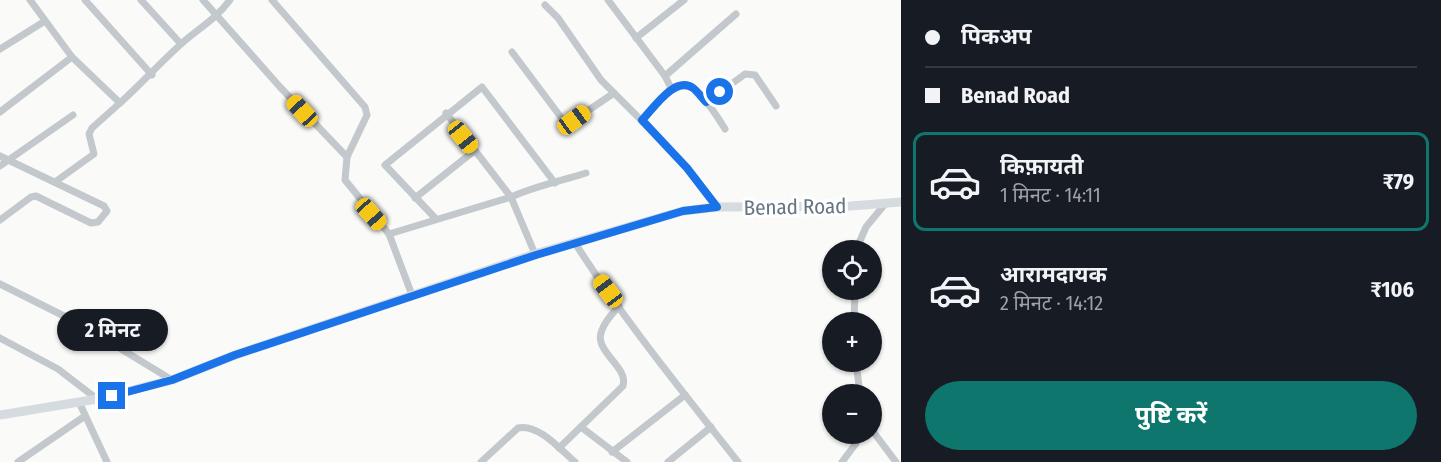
<!DOCTYPE html>
<html lang="hi">
<meta charset="utf-8">
<style>
:root{--surface:#171b24;--page:#242831;--text:#f1f3f6;--muted:#9ea1a6;--line:#363941;--accent:#0f766e}
body{margin:0;font-family:"Fira Sans Condensed","Noto Sans Devanagari",sans-serif;background:var(--page);color:var(--text);height:100vh;display:flex;flex-direction:column;font-size:22px;white-space:nowrap}
*{box-sizing:border-box;margin:0}
p{font-size:20px;color:var(--muted)}
.icon{flex:none;width:33px;height:33px;fill:none;stroke:currentColor;stroke-width:2;stroke-linecap:round;stroke-linejoin:round}
.map{position:relative;flex:1;overflow:hidden}
.details{display:flex;flex-direction:column;background:var(--surface);width:540px}
.details>*{flex:none}
.banner{display:grid;align-content:center;height:132px;padding:0 24px;background:var(--surface)}
.buttons{position:absolute;left:822px;top:240px;display:grid;gap:12px}
.buttons a{display:grid;place-items:center;width:60px;height:60px;border-radius:50%;background:var(--surface);box-shadow:0 2px 4px #0004;font-size:30px}
.end{position:absolute;width:27px;height:27px;margin:-14px;border:8px solid #1a73e8;background:#fff;box-shadow:0 0 0 3px #fff}
.from{border-radius:50%}
.bubble{position:absolute;height:42px;border-radius:21px;background:var(--surface);box-shadow:0 2px 4px #0004;font-size:20px;font-weight:700;line-height:42px;text-align:center}
.car{position:absolute;width:18px;height:36px;margin:-18px -9px;border-radius:8px;box-shadow:0 0 4px 2px #0007;background:linear-gradient(#f5c518 24%,#345 0 40%,#f5c518 0 76%,#345 0 86%,#f5c518 0)}
.banner b{display:flex;align-items:center;gap:21px;height:57px;font-size:22px}
.banner b+b{border-top:2px solid var(--line)}
.banner i{width:15px;height:15px;background:var(--text)}
ul{padding:0;list-style:none}
li{display:flex;align-items:center;gap:18px;height:99px;margin:0 12px 9px;padding:0 12px;border:3px solid transparent;border-radius:12px}
li div{flex:1}
li b{display:block;font-size:22px}
li em{font-style:normal;font-weight:700}
li.selected{border-color:var(--accent)}
li>.icon{width:54px;height:54px;stroke-width:1.5}
.button{display:flex;gap:12px;margin-top:auto;padding:12px 24px}
.button a{flex:1;height:69px;border-radius:36px;background:var(--accent);color:#fff;font-size:24px;font-weight:700;line-height:69px;text-align:center}
main{display:flex;flex:1;min-height:0}
.map>svg:first-child{display:block}
.lines{fill:none;stroke-linecap:round;stroke-linejoin:round}
.street{stroke:#c3c8cc;stroke-width:7}
.secondary{stroke:#d6dbdf;stroke-width:9}
.route{stroke:#1a73e8;stroke-width:8}
.labels{text-anchor:middle;dominant-baseline:central;stroke-width:6;stroke-linejoin:round;paint-order:stroke}
.street-label{font-size:21px;fill:#657683;stroke:#fff}
</style>
<main>
<div class="map">
<svg width="901" height="462" viewBox="0 0 901 462">
<rect width="100%" height="100%" fill="#fafaf8"/>
<g class="lines">
<g class="street">
<path d="M30 0 72 57 120 103C141 84 160 63 181 44 199 28 215 20 230 0"/>
<polyline points="85,0 152,75"/>
<polyline points="141,0 181,44"/>
<polyline points="203,0 280,87 347,157 345,180 389,234"/>
<polyline points="272,0 365,107 367,115 347,157"/>
<polyline points="608,0 665,76 671,88 642,121 687,168 717,207"/>
<polyline points="545,5 558,18 601,80 642,121"/>
<polyline points="636,38 684,0"/>
<polyline points="0,49 45,21"/>
<polyline points="512,52 563,120 574,120 614,93"/>
<polyline points="665,76 736,14"/>
<path d="M671 88C675 87 681 84 686 85 699 86 718 118 725 129"/>
<polyline points="707,102 745,74 755,75 776,106"/>
<polyline points="0,112 72,57"/>
<polyline points="0,156 104,206 107,211 98,222 91,223 36,196 31,197 0,220"/>
<polyline points="0,166 73,115"/>
<polyline points="55,182 94,154 89,134 92,128 120,103"/>
<polyline points="415,198 474,151"/>
<polyline points="436,219 385,165 482,87 555,183"/>
<path d="M575 243C624 320 682 391 738 462"/>
<polyline points="856,250 866,227 885,204"/>
<path d="M535 254 511 197C535 186 561 181 586 173"/>
<polyline points="0,284 80,324 172,380"/>
<polyline points="412,295 389,234 511,197 446,113"/>
<polyline points="854,322 855,290"/>
<polyline points="0,338 58,369 97,399"/>
<polyline points="856,362 860,394"/>
<polyline points="79,402 107,462"/>
<polyline points="581,427 627,462"/>
<polyline points="872,430 896,462"/>
<path d="M559 448 623 386C629 366 592 351 602 330 605 321 613 313 619 306"/>
<polyline points="612,452 685,395"/>
<polyline points="18,462 85,416"/>
<path d="M481 462 518 428C538 423 561 450 575 462"/>
<polyline points="668,462 711,427"/>
<polyline points="842,462 863,434"/>
</g>
<polyline class="secondary" points="0,415 97,399 172,380 235,355 535,254 683,211 717,207 851,206 901,202"/>
</g>
<g class="lines">
<path class="route" d="M112 396 172 380 235 355 536 255 683 211 717 207 687 168 642 120C653 109 675 75 693 88 698 92 702 98 706 102L720 92"/>
</g>
<g class="labels">
<g class="street-label">
<text transform="translate(795 207) rotate(-1)">Benad Road</text>
</g>
</g>
</svg>
<div class="buttons">
<a><svg class="icon" aria-label="locate" viewBox="0 0 24 24"><circle cx="12" cy="12" r="6"/><path d="M12 2v4M12 18v4M2 12h4M18 12h4"/></svg></a>
<a>+</a>
<a>−</a>
</div>
<i class="end from" style="left:720px;top:92px"></i>
<i class="end" style="left:112px;top:396px"></i>
<div class="bubble" style="left:57px;top:309px;width:111px">2 मिनट</div>
<i class="car" style="left:302px;top:111px;rotate:317deg"></i>
<i class="car" style="left:574px;top:120px;rotate:54deg"></i>
<i class="car" style="left:463px;top:137px;rotate:141deg"></i>
<i class="car" style="left:371px;top:214px;rotate:138deg"></i>
<i class="car" style="left:608px;top:291px;rotate:323deg"></i>
</div>
<section class="details">
<div class="banner">
<b><i class="from"></i>पिकअप</b>
<b><i></i>Benad Road</b>
</div>
<ul>
<li class="selected"><svg class="icon" aria-label="car" viewBox="0 0 24 24"><path d="M5 17H2v-5l4-1 3-4h7l3 4 3 1v5h-3M9 17h6M6 11h13"/><circle cx="7" cy="17" r="2"/><circle cx="17" cy="17" r="2"/></svg><div><b>किफ़ायती</b><p>1 मिनट · 14:11</p></div><em>₹79</em></li>
<li><svg class="icon" aria-label="car" viewBox="0 0 24 24"><path d="M5 17H2v-5l4-1 3-4h7l3 4 3 1v5h-3M9 17h6M6 11h13"/><circle cx="7" cy="17" r="2"/><circle cx="17" cy="17" r="2"/></svg><div><b>आरामदायक</b><p>2 मिनट · 14:12</p></div><em>₹106</em></li>
</ul>
<div class="button"><a>पुष्टि करें</a></div>
</section>
</main>
